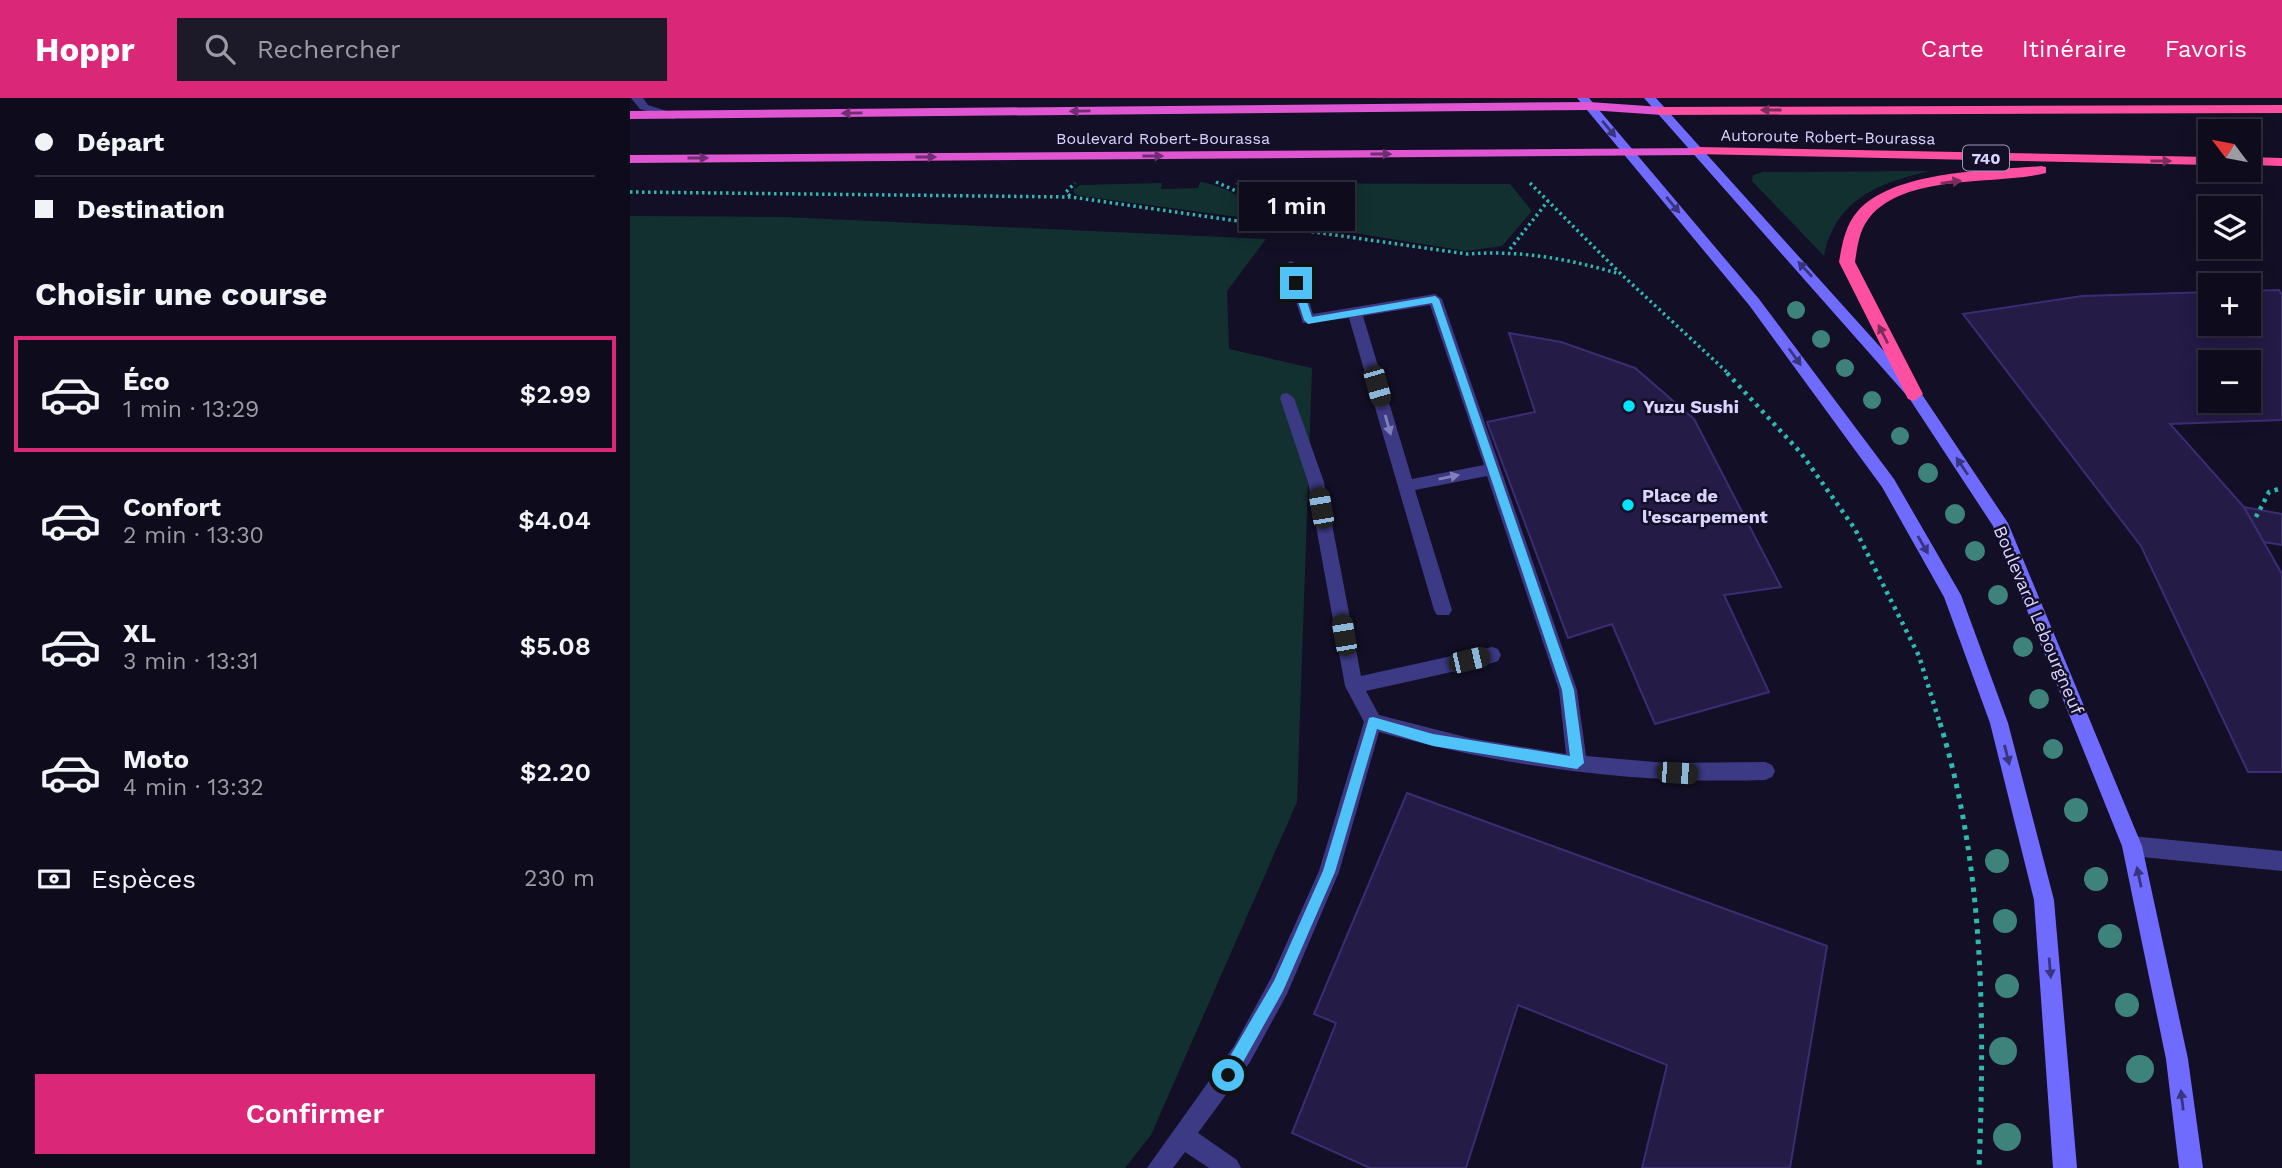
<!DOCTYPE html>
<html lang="fr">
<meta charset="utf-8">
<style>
:root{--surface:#0e0b1c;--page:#1c1929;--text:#f1f3f6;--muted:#9b9ba3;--line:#2e2b3b;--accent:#db2777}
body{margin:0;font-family:"Work Sans",sans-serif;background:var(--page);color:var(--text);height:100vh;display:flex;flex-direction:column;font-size:26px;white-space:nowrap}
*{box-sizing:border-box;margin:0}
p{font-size:23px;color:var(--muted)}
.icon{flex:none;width:38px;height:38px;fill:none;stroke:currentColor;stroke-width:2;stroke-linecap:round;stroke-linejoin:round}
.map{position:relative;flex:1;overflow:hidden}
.panel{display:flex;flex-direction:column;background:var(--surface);width:630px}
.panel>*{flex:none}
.top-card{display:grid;align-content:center;height:154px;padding:0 35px;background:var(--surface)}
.needle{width:46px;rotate:302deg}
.controls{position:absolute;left:1568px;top:21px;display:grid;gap:14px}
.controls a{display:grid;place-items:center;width:63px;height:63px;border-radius:0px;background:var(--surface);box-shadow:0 4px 18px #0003,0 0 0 2px var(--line);font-size:35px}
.end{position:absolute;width:32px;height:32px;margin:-16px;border:9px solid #4fc3f7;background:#111;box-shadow:0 0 0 4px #111}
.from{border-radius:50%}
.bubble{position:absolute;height:49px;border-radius:0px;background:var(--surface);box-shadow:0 4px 18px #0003,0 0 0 2px var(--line);font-size:23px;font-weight:600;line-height:49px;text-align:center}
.car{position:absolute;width:21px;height:42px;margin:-21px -10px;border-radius:9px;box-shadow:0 0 5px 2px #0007;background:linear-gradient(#222 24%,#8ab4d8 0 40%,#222 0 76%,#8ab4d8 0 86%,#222 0)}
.top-card b{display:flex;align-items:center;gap:24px;height:66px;font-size:26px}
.top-card b+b{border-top:2px solid var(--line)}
.top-card i{width:18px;height:18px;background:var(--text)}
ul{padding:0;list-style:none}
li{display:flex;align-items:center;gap:21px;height:116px;margin:0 14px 10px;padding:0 21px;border:4px solid transparent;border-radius:0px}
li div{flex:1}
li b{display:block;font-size:26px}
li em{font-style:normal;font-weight:600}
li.current{border-color:var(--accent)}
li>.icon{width:63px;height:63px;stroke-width:1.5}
h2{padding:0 35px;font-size:32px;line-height:84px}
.pay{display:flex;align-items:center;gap:18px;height:77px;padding:0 35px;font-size:26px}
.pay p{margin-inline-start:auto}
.primary-button{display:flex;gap:14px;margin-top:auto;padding:14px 35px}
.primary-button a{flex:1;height:80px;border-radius:0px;background:var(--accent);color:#fff;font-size:28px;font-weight:600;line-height:80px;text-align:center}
header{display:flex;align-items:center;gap:42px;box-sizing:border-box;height:98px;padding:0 35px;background:var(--accent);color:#fff}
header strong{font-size:33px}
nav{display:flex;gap:38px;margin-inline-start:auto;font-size:24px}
.search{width:490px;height:63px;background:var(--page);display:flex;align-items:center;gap:18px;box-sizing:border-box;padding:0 24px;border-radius:0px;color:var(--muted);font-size:26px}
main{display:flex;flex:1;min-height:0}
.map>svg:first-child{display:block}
.green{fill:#12302f}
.building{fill:#241b47;stroke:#3b2d73;stroke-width:2;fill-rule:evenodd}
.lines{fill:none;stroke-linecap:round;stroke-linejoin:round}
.path-far2{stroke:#2fb8b0;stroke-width:3.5;stroke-dasharray:2.5 3.5;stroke-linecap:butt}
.path-far1{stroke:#2fb8b0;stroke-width:4.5;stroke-dasharray:3.5 5;stroke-linecap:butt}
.path{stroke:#2fb8b0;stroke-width:5;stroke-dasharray:4.5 6;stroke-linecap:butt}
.service{fill:#3d3a85;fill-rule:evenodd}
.secondary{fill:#6f6bff;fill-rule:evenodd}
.trunk{fill:#e055d1;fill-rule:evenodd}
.motorway{fill:#ff4fa3;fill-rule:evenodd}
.tree{fill:#3d827b}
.oneway{fill:#7d2c5e}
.oneway2{fill:#6f2e73}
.oneway3{fill:#38347d}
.oneway4{fill:#837fbc}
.route{fill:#4fc3f7}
.poi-dot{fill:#00e5ff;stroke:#130f26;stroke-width:2.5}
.labels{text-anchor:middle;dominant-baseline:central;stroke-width:5;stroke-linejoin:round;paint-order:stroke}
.far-street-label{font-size:16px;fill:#d9d4ff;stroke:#130f26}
.shield{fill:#130f26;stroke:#9e99be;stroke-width:2}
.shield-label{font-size:16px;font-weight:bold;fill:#d9d4ff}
.poi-label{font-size:18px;font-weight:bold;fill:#d9d4ff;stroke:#130f26;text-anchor:start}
.street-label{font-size:18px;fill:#d9d4ff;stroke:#130f26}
</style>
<header>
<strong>Hoppr</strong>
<div class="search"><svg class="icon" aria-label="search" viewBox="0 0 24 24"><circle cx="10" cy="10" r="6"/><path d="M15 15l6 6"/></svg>Rechercher</div>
<nav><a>Carte</a><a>Itinéraire</a><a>Favoris</a></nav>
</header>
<main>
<section class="panel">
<div class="top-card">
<b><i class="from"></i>Départ</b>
<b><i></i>Destination</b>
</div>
<h2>Choisir une course</h2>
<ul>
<li class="current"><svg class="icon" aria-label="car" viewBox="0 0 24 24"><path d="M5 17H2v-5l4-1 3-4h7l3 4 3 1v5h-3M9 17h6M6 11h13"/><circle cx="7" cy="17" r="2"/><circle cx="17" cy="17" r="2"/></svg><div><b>Éco</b><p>1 min · 13:29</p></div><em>$2.99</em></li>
<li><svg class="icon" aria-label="car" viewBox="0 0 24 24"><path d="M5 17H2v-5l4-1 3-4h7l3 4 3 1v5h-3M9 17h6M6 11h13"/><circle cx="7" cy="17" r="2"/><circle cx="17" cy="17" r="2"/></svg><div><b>Confort</b><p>2 min · 13:30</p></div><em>$4.04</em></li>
<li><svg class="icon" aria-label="car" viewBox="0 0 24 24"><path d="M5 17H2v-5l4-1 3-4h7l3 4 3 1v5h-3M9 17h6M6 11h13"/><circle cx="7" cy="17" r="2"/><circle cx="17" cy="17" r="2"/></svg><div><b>XL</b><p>3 min · 13:31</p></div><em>$5.08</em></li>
<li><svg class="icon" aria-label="car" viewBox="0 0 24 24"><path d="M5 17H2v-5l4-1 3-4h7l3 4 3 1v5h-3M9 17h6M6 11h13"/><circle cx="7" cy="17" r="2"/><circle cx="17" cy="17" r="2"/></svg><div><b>Moto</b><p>4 min · 13:32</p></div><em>$2.20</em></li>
</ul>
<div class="pay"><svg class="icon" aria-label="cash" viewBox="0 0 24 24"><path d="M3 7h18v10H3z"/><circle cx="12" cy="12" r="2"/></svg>Espèces<p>230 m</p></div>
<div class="primary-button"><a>Confirmer</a></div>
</section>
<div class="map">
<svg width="1652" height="1070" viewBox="0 0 1652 1070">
<rect width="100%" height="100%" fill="#130f26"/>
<g class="green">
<path d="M1299 73C1247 86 1206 101 1194 158L1122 83 1123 77 1133 74Z"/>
<path d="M570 84C594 87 618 102 635 119L631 122 451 98 445 96 443 92 450 87 532 85 531 91 568 90Z"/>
<polygon points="604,85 880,86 902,113 872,148 836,153 675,127 641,111"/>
<polygon points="0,118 155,119 636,141 597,193 599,251 682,270 667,704 521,1037 495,1070 0,1070"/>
</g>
<g class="building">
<path d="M1649 192 1652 197V322L1540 326 1614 409 1652 476V674H1618L1511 448 1333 216 1452 198 1580 194V226H1619V193ZM1580 264H1619V303H1580Z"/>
<polygon points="879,235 931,244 1005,270 1064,321 1151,489 1094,497 1139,594 1025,626 982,526 938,540 857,324 905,314"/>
<polygon points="1614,409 1652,416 1652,447 1634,444"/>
<polygon points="777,695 1197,848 1160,1070 1012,1070 1037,967 888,907 836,1070 740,1070 662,1035 706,925 684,916"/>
</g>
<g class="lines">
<g class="path-far2">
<polyline points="586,84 606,93 651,126"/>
<polyline points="900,85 991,176 1099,276"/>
<path d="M0 94 441 99 837 156C891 152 939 161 990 176"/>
<polyline points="440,98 436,94 445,85"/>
<polyline points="880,151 918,103"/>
</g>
<g class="path-far1">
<polyline points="1097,275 1171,355 1225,431 1289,558 1310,626"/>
<polyline points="1626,419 1639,394 1652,390"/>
</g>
<path class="path" d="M1310 625C1354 767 1355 922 1349 1070"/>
<g class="service">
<polygon points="1,0 13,0 18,7 49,17 43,21 10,11"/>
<path d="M661 163 668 167 683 216 805 196 812 201 947 592 956 658 1036 665 1135 664 1142 667 1145 673 1142 679 1135 682C1003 686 876 669 749 634L709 774 657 896 620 964 568 1035 607 1062 611 1070H579L555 1054 543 1070H517L604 948 641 880 689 773 734 624 715 588 678 384 650 300 652 296 657 295 664 300 694 384 731 578 862 549 868 551 871 557 868 563 862 565 736 593 749 617 839 640 936 656 929 592 857 378 785 392 822 512 819 517H807L804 512 719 220 673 225 654 167ZM800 207 854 367 782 381 733 218Z"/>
<polygon points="1502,738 1652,753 1652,773 1502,758 1495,755 1492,748 1495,741"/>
</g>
<g class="secondary">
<polygon points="947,0 959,0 1129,201 1264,381 1331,497 1378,625 1424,802 1447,1070 1423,1070 1404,802 1360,625 1314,499 1252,389 1119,207"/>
<polygon points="1014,0 1026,0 1289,292 1378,425 1512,748 1558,961 1573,1070 1549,1070 1536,961 1492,748 1363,428 1279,300"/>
</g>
<g class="trunk">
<polygon points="959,4 1032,9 1038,13 1032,17 959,12 0,21 0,13"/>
<polygon points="1072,50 1074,53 1067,57 0,65 0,57"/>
</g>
<g class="motorway">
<polygon points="1652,7 1652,15 1032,17 1025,13 1032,9"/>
<polygon points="1067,49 1580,59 1580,67 1062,56 1060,53"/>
<polygon points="1619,59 1652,60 1652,68 1619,67"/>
<path d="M1411 68 1416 69V75C1366 88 1271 74 1237 123 1229 134 1227 151 1225 164L1293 296 1284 303 1278 301 1209 164C1212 147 1215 128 1227 114 1264 72 1358 73 1411 68Z"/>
</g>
</g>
<g class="tree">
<circle cx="1166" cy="212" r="9"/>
<circle cx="1191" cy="241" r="9"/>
<circle cx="1215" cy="270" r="9"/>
<circle cx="1242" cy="302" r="9"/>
<circle cx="1270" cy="338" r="9"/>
<circle cx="1298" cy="375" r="10"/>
<circle cx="1325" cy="416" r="10"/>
<circle cx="1345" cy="453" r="10"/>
<circle cx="1368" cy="497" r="10"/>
<circle cx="1393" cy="549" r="10"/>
<circle cx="1409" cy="601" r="10"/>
<circle cx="1423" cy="651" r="10"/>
<circle cx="1446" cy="712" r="12"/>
<circle cx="1367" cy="763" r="12"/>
<circle cx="1466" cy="781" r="12"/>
<circle cx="1375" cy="823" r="12"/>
<circle cx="1480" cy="838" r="12"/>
<circle cx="1377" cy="888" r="12"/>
<circle cx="1497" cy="907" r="12"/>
<circle cx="1373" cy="953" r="14"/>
<circle cx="1510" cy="971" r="14"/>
<circle cx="1377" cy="1039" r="14"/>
</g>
<defs><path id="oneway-solid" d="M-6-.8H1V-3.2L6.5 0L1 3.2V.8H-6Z" transform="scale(1.75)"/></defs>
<g class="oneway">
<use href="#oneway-solid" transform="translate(1141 12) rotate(180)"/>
<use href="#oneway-solid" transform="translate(1531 63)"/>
<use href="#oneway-solid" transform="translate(1321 84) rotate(-8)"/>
<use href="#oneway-solid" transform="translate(1253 236) rotate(-117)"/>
</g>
<g class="oneway2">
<use href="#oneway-solid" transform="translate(450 13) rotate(179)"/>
<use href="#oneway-solid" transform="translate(222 15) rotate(179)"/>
<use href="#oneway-solid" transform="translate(751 56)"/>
<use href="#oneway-solid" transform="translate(523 58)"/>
<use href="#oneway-solid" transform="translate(296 59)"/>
<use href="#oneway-solid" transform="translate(68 60)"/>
</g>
<g class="oneway3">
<use href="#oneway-solid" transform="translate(979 31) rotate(50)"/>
<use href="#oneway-solid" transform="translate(1043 107) rotate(50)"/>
<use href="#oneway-solid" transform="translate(1175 171) rotate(-133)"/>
<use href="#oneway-solid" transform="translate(1165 259) rotate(54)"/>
<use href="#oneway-solid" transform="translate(1332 368) rotate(-124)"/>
<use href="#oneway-solid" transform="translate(1293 447) rotate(60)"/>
<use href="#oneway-solid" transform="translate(1377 657) rotate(76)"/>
<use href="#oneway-solid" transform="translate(1509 779) rotate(-102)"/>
<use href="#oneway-solid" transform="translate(1420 870) rotate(85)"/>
<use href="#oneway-solid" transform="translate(1552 1002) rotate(-97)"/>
</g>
<g class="oneway4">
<use href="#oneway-solid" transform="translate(758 327) rotate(74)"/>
<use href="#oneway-solid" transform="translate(819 379) rotate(-11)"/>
</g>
<polygon class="route" points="666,182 671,185 682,219 805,198 809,201 944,592 954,665 947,671 803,648 747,631 705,774 653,893 603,982 598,984 592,982 592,972 644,883 693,773 739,620 743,619 803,636 940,658 932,592 802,205 678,226 674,222 662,185"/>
<g class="poi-dot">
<circle cx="999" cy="308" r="7"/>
<circle cx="998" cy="407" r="7"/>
</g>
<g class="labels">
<g class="far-street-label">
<text transform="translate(1198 39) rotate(1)">Autoroute Robert-Bourassa</text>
<text x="533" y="40">Boulevard Robert-Bourassa</text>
</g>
<rect class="shield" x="1333" y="47.5" width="46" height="25" rx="5"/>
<g class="shield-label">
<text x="1356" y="60">740</text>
</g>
<g class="poi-label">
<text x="1013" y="308">Yuzu Sushi</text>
<text x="1012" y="397">Place de<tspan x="1012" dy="21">l'escarpement</tspan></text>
</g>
<g class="street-label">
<text transform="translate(1409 522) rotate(67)">Boulevard Lebourgneuf</text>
</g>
</g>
</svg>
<div class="controls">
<a><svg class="needle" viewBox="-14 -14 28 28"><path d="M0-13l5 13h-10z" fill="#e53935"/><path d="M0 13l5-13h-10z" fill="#9b9ba3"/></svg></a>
<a><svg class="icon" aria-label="layers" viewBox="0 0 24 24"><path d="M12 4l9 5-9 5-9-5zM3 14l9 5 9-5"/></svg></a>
<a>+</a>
<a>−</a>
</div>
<i class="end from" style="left:598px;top:977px"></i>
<i class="end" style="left:666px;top:185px"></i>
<div class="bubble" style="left:609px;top:84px;width:116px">1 min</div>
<i class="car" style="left:747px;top:288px;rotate:164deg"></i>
<i class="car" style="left:691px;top:410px;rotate:350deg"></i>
<i class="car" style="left:714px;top:537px;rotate:350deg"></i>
<i class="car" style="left:839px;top:562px;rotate:77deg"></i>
<i class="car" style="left:1047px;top:675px;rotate:94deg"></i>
</div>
</main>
